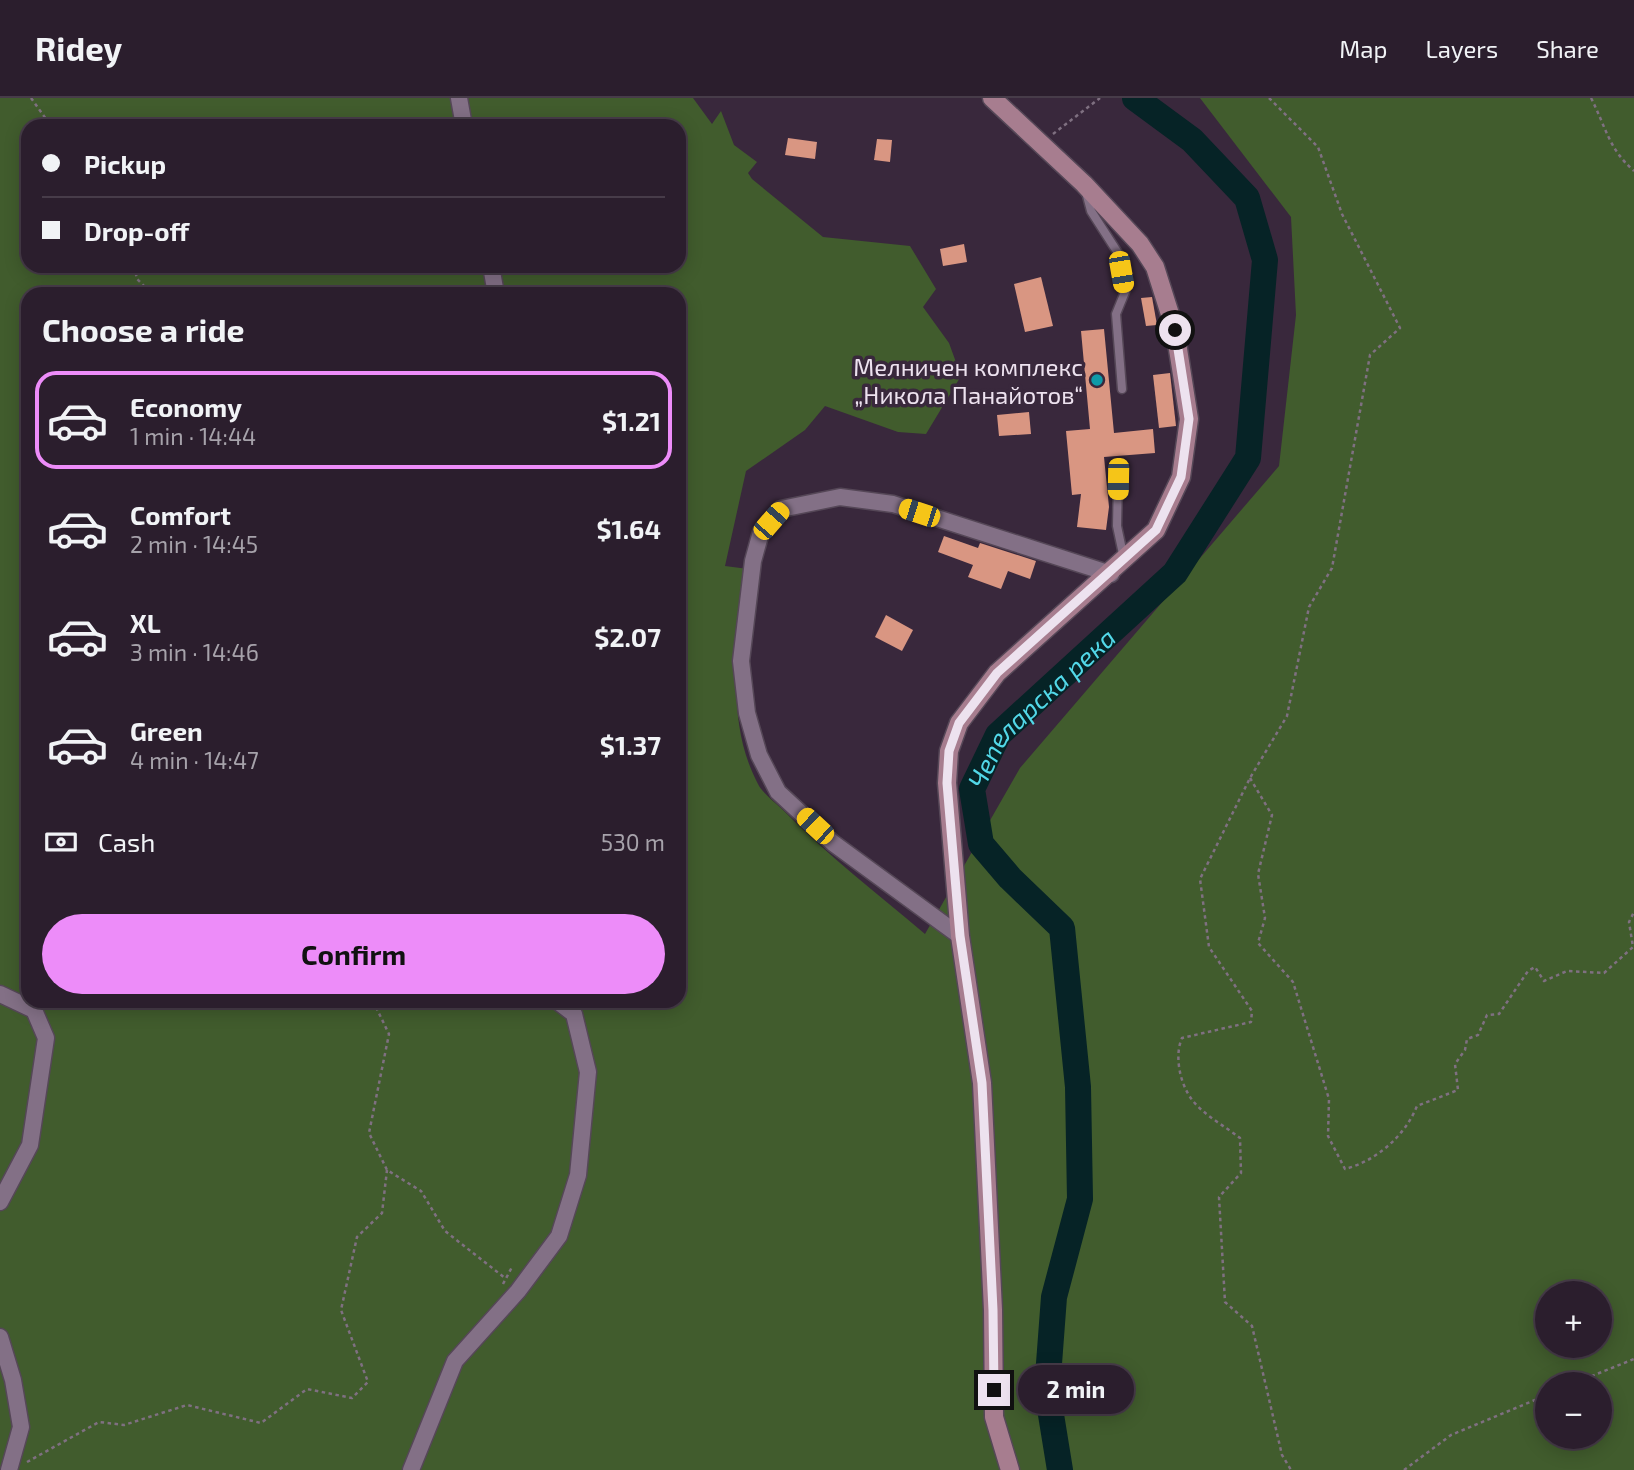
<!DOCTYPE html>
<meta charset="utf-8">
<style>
:root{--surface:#2b1e2d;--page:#332735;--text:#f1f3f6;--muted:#a6a2aa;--line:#473c49;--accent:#ed8cf9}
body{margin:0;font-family:"Exo 2",sans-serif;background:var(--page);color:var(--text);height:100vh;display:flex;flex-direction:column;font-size:26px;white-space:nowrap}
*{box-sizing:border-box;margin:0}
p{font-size:23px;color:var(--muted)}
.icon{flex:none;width:38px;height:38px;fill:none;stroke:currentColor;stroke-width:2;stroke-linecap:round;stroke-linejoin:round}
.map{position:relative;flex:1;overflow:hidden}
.panel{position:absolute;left:21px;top:189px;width:665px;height:721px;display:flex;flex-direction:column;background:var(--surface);border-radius:21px;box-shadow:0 4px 18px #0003,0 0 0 2px var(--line)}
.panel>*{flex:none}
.top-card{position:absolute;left:21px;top:21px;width:665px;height:154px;border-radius:21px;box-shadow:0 4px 18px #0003,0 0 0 2px var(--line);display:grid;align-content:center;height:154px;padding:0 21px;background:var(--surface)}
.tools{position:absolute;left:1535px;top:1183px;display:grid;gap:14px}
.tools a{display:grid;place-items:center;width:77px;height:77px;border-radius:50%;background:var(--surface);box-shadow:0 4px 18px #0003,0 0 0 2px var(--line);font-size:35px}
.end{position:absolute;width:32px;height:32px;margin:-16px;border:9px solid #ede2ef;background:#111;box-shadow:0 0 0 4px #111}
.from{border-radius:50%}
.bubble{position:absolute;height:49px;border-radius:24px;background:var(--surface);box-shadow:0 4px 18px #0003,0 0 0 2px var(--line);font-size:23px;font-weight:700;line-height:49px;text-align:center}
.car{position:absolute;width:21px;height:42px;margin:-21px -10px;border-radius:9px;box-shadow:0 0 5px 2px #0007;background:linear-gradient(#f5c518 24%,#345 0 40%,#f5c518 0 76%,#345 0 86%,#f5c518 0)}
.top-card b{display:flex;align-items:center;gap:24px;height:66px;font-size:26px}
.top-card b+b{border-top:2px solid var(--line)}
.top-card i{width:18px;height:18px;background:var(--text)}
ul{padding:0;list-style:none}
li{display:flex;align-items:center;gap:21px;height:98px;margin:0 14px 10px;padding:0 7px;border:4px solid transparent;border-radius:21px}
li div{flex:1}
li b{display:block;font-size:26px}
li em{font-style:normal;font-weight:700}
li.active{border-color:var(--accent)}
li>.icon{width:63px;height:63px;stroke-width:1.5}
h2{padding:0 21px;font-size:32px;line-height:84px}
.pay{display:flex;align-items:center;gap:18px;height:77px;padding:0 21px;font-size:26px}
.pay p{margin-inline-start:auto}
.cta{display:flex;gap:14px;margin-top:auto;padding:14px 21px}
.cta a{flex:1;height:80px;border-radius:42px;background:var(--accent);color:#111;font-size:28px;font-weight:700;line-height:80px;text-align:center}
header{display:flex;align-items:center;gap:42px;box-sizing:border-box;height:98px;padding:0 35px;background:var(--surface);border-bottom:2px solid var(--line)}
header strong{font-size:33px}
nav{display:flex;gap:38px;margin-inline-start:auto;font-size:24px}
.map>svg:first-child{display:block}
.green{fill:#415c2d;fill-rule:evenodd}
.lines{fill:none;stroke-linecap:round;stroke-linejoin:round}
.river{stroke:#062326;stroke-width:26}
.building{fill:#d99682}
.service-casing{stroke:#554757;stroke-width:11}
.minor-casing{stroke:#554757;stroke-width:19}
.secondary-casing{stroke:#554757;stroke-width:21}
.path{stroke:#7f7081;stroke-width:2.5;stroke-dasharray:3.5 3.5;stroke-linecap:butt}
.service{stroke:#837086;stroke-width:8}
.minor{stroke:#837086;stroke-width:16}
.secondary{stroke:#a77d8f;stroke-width:18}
.route{stroke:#ede2ef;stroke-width:9}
.culture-dot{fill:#0f9aa8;stroke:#39283c;stroke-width:2.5}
.labels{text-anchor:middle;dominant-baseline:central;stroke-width:7;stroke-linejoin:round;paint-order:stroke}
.poi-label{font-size:24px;fill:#ede2ef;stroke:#39283c;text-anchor:end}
.water-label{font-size:26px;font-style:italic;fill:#52d8e8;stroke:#39283c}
</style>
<header>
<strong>Ridey</strong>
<nav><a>Map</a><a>Layers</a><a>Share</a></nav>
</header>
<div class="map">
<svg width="1634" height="1372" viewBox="0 0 1634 1372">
<rect width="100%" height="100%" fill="#39283c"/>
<path class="green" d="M0 0H693L712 26 721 13 734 47 757 64 748 75 752 81 823 139 910 148 936 191 923 209 949 245 961 278 926 336 898 334 825 308 805 332 746 373 725 468 748 471C739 541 723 620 758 686 763 696 776 705 784 713 827 757 877 795 925 836L1020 670 1279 368 1296 217 1291 119 1200 0H1634V1372H0ZM28 28H679V168H28ZM28 196H679V903H28ZM1547 1195H1600V1248H1547ZM1547 1286H1600V1339H1547Z"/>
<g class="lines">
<path class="river" id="s1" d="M1060 1372 1047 1292 1054 1199 1080 1101 1078 989 1062 830 1010 780 981 746 972 691 998 637 1175 475 1248 360 1265 162 1247 100 1192 42 1135 0"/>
</g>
<g class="building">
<polygon points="788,40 817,44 815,61 785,57"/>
<polygon points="877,41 892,42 890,64 874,62"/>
<polygon points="964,146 967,164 943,168 940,151"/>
<polygon points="1041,179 1053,228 1025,234 1014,186"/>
<polygon points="1152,199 1157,227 1146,228 1141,200"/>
<polygon points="1104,231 1114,335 1153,331 1155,355 1104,359 1109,409 1106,432 1077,429 1081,396 1072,397 1066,333 1090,331 1081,233"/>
<polygon points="1170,275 1176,328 1159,330 1153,277"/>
<polygon points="1029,314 1031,336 999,338 997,317"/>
<polygon points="944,438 978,450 980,445 1036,463 1030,481 1008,473 1001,491 968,479 973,467 938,454"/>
<polygon points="886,517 913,532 902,553 875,539"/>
</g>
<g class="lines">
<g class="service-casing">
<g id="service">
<polyline points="1086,94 1091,113 1118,155 1125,194 1116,216 1122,291"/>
<polyline points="1118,381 1117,428 1124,461"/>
</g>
</g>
<g class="minor-casing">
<g id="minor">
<polyline points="459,0 464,28"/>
<polyline points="491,168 496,196"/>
<polyline points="960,838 833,745 778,694 759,657 747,615 741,563 753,463 761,434 781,411 840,399 893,406 1111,476"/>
<polyline points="0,896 34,912 46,940 30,1047 0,1104"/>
<polyline points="0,1239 13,1282 21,1329 9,1372"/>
<polyline points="411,1372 455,1263 518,1193 559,1138 578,1077 588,974 574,916 557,903"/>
</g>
</g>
<g class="secondary-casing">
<polyline id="secondary" points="992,0 1084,86 1140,146 1155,169 1175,232 1189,321 1181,379 1156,432 997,575 959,625 949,653 947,685 960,838 982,985 993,1212 994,1319 1010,1372"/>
</g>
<g class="path">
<polyline points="31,0 51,28"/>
<path d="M1269 0 1318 49 1342 116 1400 230 1370 257 1332 470 1309 509 1287 618 1250 680 1200 781 1209 849 1252 913 1251 924 1182 940C1174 958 1180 987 1193 1003 1204 1017 1226 1029 1240 1040L1241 1075 1219 1099 1225 1204 1252 1228 1282 1357 1291 1372"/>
<path d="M1591 0C1606 29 1608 50 1634 73"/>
<polyline points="1053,36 1100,0"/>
<polyline points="134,168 137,181 152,196"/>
<path d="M1250 680 1272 717 1258 776 1265 820 1258 845 1293 884 1329 1001 1328 1038 1345 1071C1376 1063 1405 1038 1417 1008L1458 992 1455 966 1465 952 1467 941 1478 937 1487 917 1499 916 1528 873 1535 869 1544 883 1567 873 1604 875 1633 849 1629 824 1634 814"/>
<polyline points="373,903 389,936 369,1035 387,1072 421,1093 445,1133 505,1180"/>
<polyline points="503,1186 512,1169"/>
<polyline points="1572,1286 1634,1261"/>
<polyline points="27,1364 99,1324 124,1327 187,1307 261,1325 307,1291 352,1300 368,1284 341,1212 357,1139 382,1115 387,1072"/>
<polyline points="1404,1372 1451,1337 1547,1297"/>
</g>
<use href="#service" class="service"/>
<use href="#minor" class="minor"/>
<use href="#secondary" class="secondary"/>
</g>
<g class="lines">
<polyline class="route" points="994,1292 993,1212 982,985 960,838 947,685 949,653 959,625 997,575 1156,432 1181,379 1189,321 1175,232"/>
</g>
<circle class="culture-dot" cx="1097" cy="282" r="7"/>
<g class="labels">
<g class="poi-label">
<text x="1083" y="268">Мелничен комплекс<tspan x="1083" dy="28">„Никола Панайотов“</tspan></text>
</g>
<g class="water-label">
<text stroke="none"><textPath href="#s1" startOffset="828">Чепеларска река</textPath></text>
</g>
</g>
</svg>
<div class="tools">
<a>+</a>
<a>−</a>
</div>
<i class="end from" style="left:1175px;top:232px"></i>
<i class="end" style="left:994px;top:1292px"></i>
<div class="bubble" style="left:1018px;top:1267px;width:116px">2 min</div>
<i class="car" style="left:1121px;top:174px;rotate:170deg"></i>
<i class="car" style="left:1118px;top:381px;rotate:181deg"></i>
<i class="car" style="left:919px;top:415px;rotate:288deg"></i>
<i class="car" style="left:771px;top:423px;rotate:41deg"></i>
<i class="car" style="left:815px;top:728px;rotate:313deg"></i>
<div class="top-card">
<b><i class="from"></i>Pickup</b>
<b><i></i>Drop-off</b>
</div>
<section class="panel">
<h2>Choose a ride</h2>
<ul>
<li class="active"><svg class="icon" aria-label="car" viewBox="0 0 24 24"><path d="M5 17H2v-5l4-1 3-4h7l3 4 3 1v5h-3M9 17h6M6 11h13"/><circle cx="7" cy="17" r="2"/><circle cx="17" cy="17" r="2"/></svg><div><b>Economy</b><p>1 min · 14:44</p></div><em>$1.21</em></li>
<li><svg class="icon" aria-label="car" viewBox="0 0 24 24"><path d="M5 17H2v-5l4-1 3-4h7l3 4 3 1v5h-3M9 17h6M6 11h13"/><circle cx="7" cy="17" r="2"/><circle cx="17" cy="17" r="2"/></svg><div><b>Comfort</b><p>2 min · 14:45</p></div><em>$1.64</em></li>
<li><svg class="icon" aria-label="car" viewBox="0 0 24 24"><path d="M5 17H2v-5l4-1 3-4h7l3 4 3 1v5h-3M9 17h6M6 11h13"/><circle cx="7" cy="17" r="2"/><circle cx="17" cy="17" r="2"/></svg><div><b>XL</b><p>3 min · 14:46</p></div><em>$2.07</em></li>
<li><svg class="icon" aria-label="car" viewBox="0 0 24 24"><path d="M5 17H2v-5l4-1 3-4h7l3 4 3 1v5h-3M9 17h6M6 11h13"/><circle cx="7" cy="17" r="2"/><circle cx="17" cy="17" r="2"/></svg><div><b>Green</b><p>4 min · 14:47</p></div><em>$1.37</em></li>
</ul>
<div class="pay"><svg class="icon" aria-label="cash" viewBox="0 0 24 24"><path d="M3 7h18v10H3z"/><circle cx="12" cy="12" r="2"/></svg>Cash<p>530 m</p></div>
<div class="cta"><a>Confirm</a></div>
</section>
</div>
